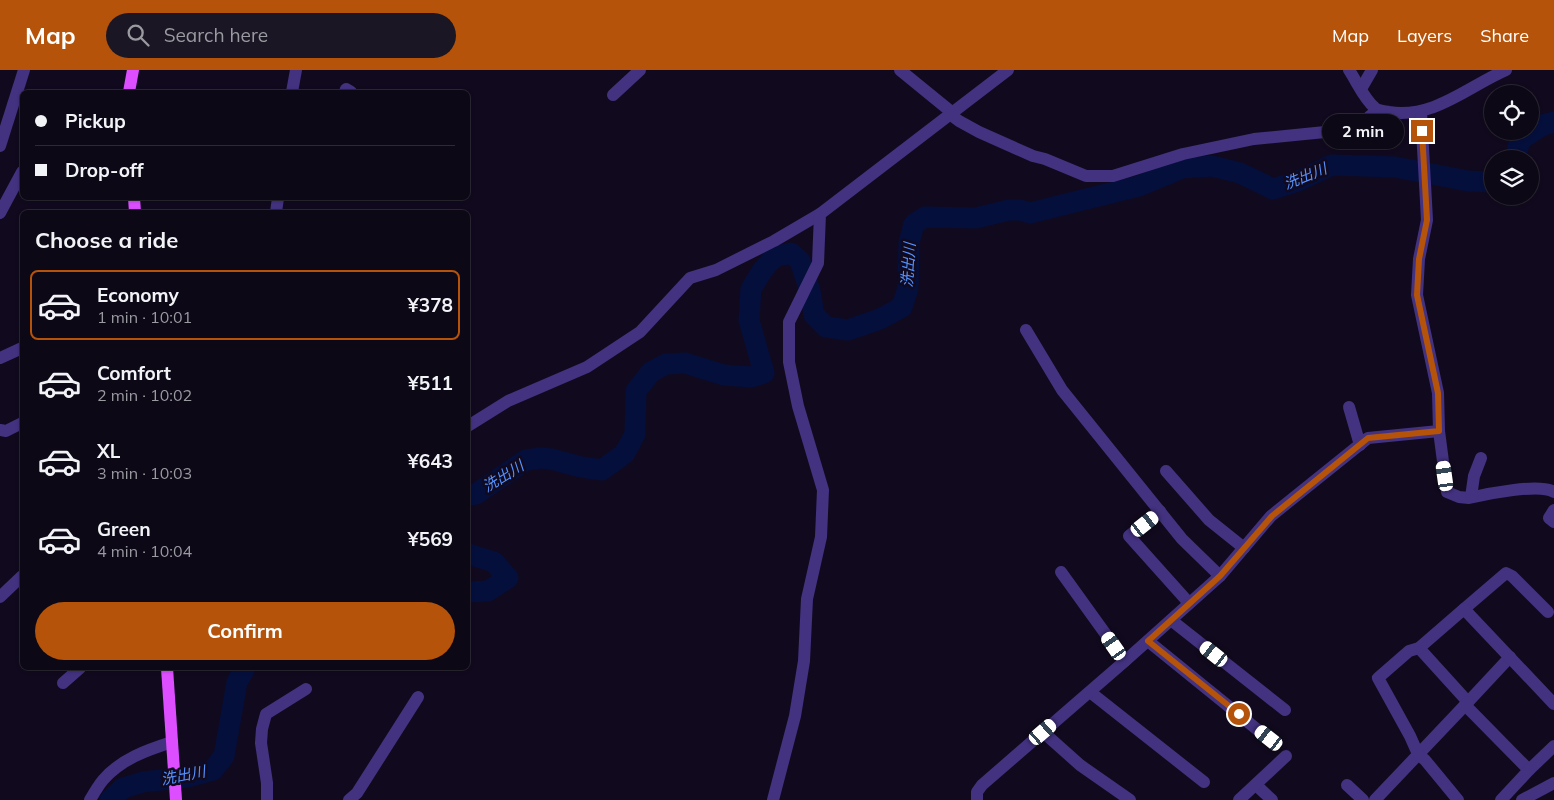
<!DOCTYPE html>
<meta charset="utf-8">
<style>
:root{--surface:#0d0816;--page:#1b1623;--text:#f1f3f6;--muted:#9a9aa1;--line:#2d2935;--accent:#b45309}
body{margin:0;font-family:Mulish,"Noto Sans JP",sans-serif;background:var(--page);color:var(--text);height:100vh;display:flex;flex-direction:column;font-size:19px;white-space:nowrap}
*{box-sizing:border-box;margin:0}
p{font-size:16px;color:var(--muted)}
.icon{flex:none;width:28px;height:28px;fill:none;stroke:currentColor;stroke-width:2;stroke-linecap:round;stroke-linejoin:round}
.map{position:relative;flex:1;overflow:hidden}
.drawer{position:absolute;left:20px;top:140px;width:450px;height:460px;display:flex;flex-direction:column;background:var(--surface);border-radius:8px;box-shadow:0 1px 4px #0004,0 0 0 1px var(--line)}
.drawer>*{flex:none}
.top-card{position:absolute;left:20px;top:20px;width:450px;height:110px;border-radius:8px;box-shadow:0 1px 4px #0004,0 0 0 1px var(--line);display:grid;align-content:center;height:110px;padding:0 15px;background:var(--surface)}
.tools{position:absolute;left:1484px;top:15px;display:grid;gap:10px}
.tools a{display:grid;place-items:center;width:55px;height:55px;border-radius:50%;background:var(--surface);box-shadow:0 1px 4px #0004,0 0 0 1px var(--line);font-size:25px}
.end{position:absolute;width:22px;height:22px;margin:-11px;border:6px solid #b45309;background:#fff;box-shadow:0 0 0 2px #fff}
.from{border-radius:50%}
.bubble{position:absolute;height:35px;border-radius:18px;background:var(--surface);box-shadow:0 1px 4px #0004,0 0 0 1px var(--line);font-size:16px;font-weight:700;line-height:35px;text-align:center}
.car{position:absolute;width:15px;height:30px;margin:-15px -8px;border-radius:6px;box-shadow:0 0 4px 1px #0007;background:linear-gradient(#fff 24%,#345 0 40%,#fff 0 76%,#345 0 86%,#fff 0)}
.top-card b{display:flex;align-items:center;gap:18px;height:48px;font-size:19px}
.top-card b+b{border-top:1px solid var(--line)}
.top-card i{width:12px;height:12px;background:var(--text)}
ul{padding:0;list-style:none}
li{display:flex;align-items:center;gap:15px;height:70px;margin:0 10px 8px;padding:0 5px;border:2px solid transparent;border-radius:8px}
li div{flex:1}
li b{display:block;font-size:19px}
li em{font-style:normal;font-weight:700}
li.active{border-color:var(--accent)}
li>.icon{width:45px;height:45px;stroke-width:1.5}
h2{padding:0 15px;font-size:22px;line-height:60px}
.primary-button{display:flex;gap:10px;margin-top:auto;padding:10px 15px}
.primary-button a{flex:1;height:58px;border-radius:30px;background:var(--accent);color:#fff;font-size:20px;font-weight:700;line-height:58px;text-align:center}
header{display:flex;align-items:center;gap:30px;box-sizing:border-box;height:70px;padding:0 25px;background:var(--accent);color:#fff}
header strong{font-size:24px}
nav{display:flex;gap:28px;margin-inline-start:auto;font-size:18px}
.search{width:350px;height:45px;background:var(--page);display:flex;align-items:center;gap:12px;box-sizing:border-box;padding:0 18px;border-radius:28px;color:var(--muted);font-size:19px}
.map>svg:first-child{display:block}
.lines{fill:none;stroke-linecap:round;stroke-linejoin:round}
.river{stroke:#050f3c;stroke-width:21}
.minor{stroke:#433280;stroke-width:12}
.major{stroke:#dc4eff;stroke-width:12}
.route{stroke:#b45309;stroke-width:6}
.labels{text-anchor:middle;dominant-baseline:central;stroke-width:5;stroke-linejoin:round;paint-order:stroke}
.water-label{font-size:15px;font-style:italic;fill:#5592ff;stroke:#110a1e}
</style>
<header>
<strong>Map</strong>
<div class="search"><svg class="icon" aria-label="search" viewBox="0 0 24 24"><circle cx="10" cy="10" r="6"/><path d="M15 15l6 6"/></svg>Search here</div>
<nav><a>Map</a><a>Layers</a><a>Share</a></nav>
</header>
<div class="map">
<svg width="1554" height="730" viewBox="0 0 1554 730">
<rect width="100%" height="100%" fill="#110a1e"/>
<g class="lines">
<g class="river">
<polyline points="1515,89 1520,70 1543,55 1554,52"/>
<polyline points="468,425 476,424 526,390 541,388 551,389 581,397 602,400 625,383 635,364 636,321 651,302 666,294 685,293 724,305 751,307 764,303 749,250 751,219 762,201 774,187 791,183 800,191 810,221 814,245 826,257 848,260 880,249 902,237 908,218 909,173 914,154 925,147 976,148 1009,140 1020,140 1030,143 1139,116 1182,98 1212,96 1240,103 1273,119 1298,111 1332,95 1395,97 1468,111 1492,112"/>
<polyline points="468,484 494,492 508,508 488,521 468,522"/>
<polyline points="110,730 123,718 143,712 187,707 213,700 224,686 237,612 245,598"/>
</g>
<g class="minor">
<polyline points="900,0 949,40 951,45 959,51 979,62 1033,86 1045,89 1086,106 1113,106 1183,84 1254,69 1355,59 1377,40"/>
<path d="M1349 0C1357 12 1364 29 1375 38 1379 41 1384 41 1389 42 1434 49 1467 17 1506 0"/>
<polyline points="1361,19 1372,0"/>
<polyline points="292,22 296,0"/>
<polyline points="345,22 346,19 351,22"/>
<polyline points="613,25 640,0"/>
<path d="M1421 42 1427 150 1419 189 1417 225 1438 323 1439 361 1447 422 1459 427 1469 428C1486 424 1540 413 1554 422"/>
<polyline points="0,76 24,0"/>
<polyline points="276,142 278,128"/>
<polyline points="0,143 22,102"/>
<polyline points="1026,260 1062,320 1182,469 1220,506"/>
<polyline points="0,288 22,278"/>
<polyline points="1349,337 1360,375"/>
<polyline points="468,356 508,331 587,297 640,262 690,208 716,200 774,171 820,144"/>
<polyline points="0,360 6,361 22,353"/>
<polyline points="1166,401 1209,450 1244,478"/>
<polyline points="1471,427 1474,406 1481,388"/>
<polyline points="1554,440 1549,448 1554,452"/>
<polyline points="1160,441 1129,466 1189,533"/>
<polyline points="1061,502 1125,591"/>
<polyline points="0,527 22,506"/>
<polyline points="1464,539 1506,503 1512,506 1548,542"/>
<polyline points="1171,550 1285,640"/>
<polyline points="1148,571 1269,669"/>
<polyline points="1419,578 1468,632 1510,587"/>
<polyline points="63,613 80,598"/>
<polyline points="1090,622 1204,712"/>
<polyline points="1465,635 1529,700"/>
<polyline points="1043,662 1080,695 1130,730"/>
<polyline points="1256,715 1272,730"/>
<polyline points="1347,715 1363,730"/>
<path d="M90 730C94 723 98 716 103 710 121 689 147 680 172 672"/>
<polyline points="267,730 267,713 261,673 262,659 266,644 306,619"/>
<polyline points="349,730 357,723 418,627"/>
<polyline points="773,730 795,646 804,591 807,529 821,467 823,420 798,336 789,292 789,252 818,193 820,144 1008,0"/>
<polyline points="977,730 977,722 982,715 1125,591 1220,506 1271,446 1368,368 1439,361"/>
<polyline points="1239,730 1286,686"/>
<polyline points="1375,730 1468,632"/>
<polyline points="1458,730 1425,690 1418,684 1410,666 1378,608 1409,581 1419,578 1464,539 1554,634"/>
<polyline points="1501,730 1529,700 1554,676"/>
<polyline points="1522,730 1554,713"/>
</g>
<g class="major">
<polyline points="129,22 133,0"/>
<polyline points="134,128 135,142"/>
<polyline points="167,598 176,730"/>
</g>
</g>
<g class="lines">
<polyline class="route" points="1239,644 1148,571 1220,506 1272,446 1368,368 1439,361 1438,323 1417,225 1419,189 1427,150 1422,61"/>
</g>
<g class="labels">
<g class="water-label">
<text transform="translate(1305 106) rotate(-22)">洗出川</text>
<text transform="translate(908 195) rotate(-86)">洗出川</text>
<text transform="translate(503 406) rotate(-32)">洗出川</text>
<text transform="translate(183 705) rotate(-11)">洗出川</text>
</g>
</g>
</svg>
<div class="tools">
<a><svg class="icon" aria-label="locate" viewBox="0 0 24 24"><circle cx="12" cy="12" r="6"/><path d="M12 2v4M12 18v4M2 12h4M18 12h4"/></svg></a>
<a><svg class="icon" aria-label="layers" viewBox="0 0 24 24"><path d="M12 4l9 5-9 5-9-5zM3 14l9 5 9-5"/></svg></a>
</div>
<i class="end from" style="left:1239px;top:644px"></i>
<i class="end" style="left:1422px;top:61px"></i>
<div class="bubble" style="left:1322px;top:44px;width:82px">2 min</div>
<i class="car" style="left:1445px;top:406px;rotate:352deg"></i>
<i class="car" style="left:1145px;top:454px;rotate:52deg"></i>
<i class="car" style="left:1114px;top:576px;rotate:325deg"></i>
<i class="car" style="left:1214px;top:584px;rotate:308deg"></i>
<i class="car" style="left:1043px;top:662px;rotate:49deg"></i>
<i class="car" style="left:1269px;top:668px;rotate:308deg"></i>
<div class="top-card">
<b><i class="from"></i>Pickup</b>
<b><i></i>Drop-off</b>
</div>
<section class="drawer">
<h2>Choose a ride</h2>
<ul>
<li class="active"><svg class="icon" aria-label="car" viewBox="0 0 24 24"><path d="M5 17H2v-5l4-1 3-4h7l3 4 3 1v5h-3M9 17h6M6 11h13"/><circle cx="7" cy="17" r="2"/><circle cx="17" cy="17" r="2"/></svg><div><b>Economy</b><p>1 min · 10:01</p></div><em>¥378</em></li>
<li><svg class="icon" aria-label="car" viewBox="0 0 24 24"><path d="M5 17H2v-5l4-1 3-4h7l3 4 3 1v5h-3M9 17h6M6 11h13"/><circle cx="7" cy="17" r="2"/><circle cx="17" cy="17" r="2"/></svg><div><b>Comfort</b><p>2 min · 10:02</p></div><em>¥511</em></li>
<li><svg class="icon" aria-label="car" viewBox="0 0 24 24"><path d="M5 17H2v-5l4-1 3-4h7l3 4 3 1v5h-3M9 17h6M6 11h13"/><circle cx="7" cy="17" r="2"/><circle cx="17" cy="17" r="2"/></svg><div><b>XL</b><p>3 min · 10:03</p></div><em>¥643</em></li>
<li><svg class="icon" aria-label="car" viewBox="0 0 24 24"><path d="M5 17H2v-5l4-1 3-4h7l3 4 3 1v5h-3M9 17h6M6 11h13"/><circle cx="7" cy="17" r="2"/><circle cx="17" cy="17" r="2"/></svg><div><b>Green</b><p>4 min · 10:04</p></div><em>¥569</em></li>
</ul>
<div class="primary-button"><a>Confirm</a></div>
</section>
</div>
